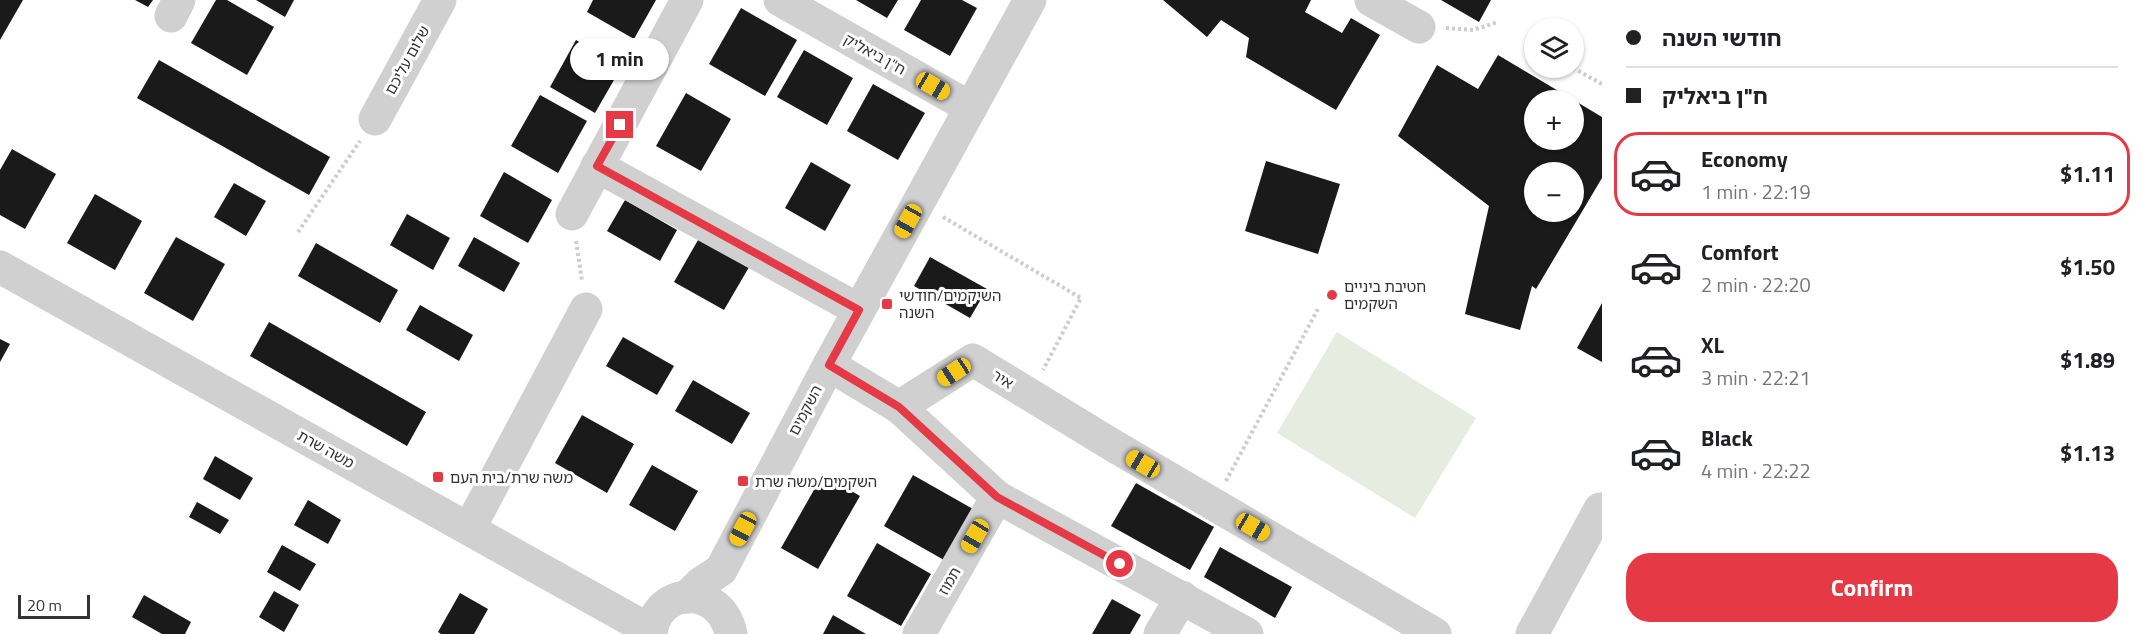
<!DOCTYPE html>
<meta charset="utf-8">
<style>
:root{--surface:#fff;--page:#f6f6f6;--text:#202124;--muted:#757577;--line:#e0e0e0;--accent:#e63946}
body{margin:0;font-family:"Titillium Web","Noto Sans Hebrew",sans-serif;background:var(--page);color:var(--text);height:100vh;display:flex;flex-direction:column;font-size:22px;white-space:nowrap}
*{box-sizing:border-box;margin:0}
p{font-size:20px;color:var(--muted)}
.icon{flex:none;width:33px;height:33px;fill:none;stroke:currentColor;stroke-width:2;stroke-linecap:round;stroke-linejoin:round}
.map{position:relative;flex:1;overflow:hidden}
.drawer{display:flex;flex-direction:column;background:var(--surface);width:540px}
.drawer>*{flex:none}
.hud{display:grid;align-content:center;height:132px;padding:0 24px;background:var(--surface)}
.buttons{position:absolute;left:1524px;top:18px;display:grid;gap:12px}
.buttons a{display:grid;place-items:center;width:60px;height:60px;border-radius:50%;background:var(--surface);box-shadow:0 2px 4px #0004;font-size:30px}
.scale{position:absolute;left:18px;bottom:15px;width:72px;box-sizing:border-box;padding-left:6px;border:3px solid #333;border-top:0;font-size:16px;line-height:21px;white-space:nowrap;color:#333;-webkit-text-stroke:4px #fff;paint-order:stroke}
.end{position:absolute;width:27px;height:27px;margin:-14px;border:8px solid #e63946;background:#fff;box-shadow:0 0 0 3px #fff}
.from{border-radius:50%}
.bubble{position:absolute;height:42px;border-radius:21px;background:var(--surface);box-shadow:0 2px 4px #0004;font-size:20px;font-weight:700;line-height:42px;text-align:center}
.car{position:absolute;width:18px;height:36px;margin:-18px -9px;border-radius:8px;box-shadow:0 0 4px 2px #0007;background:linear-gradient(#f5c518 24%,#345 0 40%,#f5c518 0 76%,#345 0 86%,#f5c518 0)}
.hud b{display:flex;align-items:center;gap:21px;height:57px;font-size:22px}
.hud b+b{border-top:2px solid var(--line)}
.hud i{width:15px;height:15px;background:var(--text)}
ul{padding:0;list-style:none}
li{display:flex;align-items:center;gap:18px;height:84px;margin:0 12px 9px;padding:0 12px;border:3px solid transparent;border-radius:24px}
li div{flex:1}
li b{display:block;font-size:22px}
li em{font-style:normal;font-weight:700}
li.active{border-color:var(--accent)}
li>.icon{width:54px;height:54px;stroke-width:1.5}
.action{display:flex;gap:12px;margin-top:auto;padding:12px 24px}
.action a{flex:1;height:69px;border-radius:24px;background:var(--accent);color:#fff;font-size:24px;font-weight:700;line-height:69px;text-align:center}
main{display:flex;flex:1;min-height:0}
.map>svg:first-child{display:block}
.green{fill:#e6ecdf}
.building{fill:#1a1a1a;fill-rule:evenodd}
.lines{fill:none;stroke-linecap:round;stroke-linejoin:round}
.path{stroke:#cdcdcd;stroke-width:4;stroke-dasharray:3 3;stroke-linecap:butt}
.minor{stroke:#d0d0d0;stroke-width:33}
.route{stroke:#e63946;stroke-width:8}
.poi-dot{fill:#e63946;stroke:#fff;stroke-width:2}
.labels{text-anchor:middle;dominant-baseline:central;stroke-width:6;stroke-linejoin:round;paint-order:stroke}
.street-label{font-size:15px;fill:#333;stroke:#fff}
.poi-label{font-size:15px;fill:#333;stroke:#fff;text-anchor:start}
</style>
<main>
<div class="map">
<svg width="1602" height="634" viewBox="0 0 1602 634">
<rect width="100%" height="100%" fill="#fff"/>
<polygon class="green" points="1337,332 1476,418 1415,518 1277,433"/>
<g class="building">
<polygon points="0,0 23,0 0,40"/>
<polygon points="135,0 153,0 148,7"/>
<polygon points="216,0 227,0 274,27 247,75 191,43"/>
<polygon points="256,0 294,0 285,17"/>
<polygon points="593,0 656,0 634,39 587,12"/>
<polygon points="856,0 898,0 887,18"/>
<polygon points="921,0 962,0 977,8 950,56 904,30"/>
<polygon points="1163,0 1311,0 1305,12 1342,33 1351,18 1380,35 1336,110 1246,57 1249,38 1221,20 1207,37"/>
<polygon points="1441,0 1491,0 1479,22"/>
<polygon points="741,8 797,40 765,96 709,64"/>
<polygon points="576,40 622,66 595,113 550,87"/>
<polygon points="804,50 853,78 827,125 777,97"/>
<path d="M1498 55 1602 117V178L1536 289 1532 286 1520 330 1465 314 1489 206 1398 136 1437 65 1478 89ZM1534 100H1574V140H1534ZM1534 172H1574V212H1534Z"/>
<polygon points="159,60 330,157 309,195 137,98"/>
<polygon points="873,84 925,113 898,160 847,131"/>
<polygon points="686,93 731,119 701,171 656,146"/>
<polygon points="540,95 587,121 558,173 511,146"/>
<polygon points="12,149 56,174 25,229 0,215 0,170"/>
<polygon points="1266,161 1340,184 1318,254 1245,231"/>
<polygon points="811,162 851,185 825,231 785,208"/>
<polygon points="504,172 552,200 528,243 480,216"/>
<polygon points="234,183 266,201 246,236 214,217"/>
<polygon points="95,194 142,221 115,270 67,243"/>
<polygon points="625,200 677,230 660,261 607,231"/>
<polygon points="407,214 450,238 433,270 390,245"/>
<polygon points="702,233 752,262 724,310 674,282"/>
<polygon points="176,237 225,264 193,321 144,293"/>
<polygon points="474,237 520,263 504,292 458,266"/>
<polygon points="316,243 398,290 380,323 298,276"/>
<polygon points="930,257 987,289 970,318 914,286"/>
<polygon points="1602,303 1602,362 1577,348"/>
<polygon points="420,305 473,335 459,361 406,330"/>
<polygon points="269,322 426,412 407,446 250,356"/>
<polygon points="623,337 674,366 657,395 606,366"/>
<polygon points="0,339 10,344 0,362"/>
<polygon points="693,380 750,413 732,444 675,411"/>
<polygon points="582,415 634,444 607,493 555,463"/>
<polygon points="215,456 253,478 240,500 203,479"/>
<polygon points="652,465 698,491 675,531 629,505"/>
<polygon points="823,474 860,496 818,569 781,548"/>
<polygon points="913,475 973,509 944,560 884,526"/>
<polygon points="1136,483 1214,527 1190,570 1111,526"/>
<polygon points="308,500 341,520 328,544 294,525"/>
<polygon points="197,502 229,520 220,534 189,517"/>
<polygon points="877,543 931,574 901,626 847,596"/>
<polygon points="282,545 316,564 300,591 267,572"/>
<polygon points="1220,547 1292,587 1275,618 1204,577"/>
<polygon points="274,591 299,605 284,632 259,617"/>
<polygon points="460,593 488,609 474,634 441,634 438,632"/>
<polygon points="144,595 191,622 185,634 162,634 132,617"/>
<polygon points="1112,599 1141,615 1130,634 1092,634"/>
<polygon points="833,615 866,634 823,634"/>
</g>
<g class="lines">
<g class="path">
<polyline points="1446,28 1473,30 1498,22"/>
<polyline points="1573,68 1602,84"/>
<polyline points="943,217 1081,298 1043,370"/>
<polyline points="298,232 360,141"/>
<polyline points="576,241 582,281"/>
<polyline points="1226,481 1319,307"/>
</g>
<g class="minor">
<polyline points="780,0 971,108"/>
<polyline points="1371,0 1419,27"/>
<polyline points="171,16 179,0"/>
<polyline points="375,119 440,0"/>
<polyline points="597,166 859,310"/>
<polyline points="572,214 687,0"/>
<polyline points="0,267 651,631"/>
<polyline points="829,365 899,407 997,497 1247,634"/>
<polyline points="899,407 973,360 1109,443 1435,634"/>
<polyline points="469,529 586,309"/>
<polyline points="687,597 701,583 721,570 829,365 1030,0"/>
<path d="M651 634C656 585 721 584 731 634"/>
<polyline points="919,634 997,497"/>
<polyline points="1160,634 1182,597"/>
<polyline points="1532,634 1600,509"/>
</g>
</g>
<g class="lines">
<polyline class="route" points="620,125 597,166 859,310 829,365 899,407 997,497 1120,564"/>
</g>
<g class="poi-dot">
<circle cx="1332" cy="295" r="6"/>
<rect x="881" y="298" width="12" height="12" rx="3"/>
<rect x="432" y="471" width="12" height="12" rx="3"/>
<rect x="737" y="475" width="12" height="12" rx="3"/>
</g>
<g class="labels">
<g class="street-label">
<text transform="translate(875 54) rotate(29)">ח"ן ביאליק</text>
<text transform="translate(407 60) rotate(-61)">שלום עליכם</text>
<text transform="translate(1003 379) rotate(32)">איר</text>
<text transform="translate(805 410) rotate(-62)">השקמים</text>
<text transform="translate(326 449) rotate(29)">משה שרת</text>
<text transform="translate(949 581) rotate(-60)">תמוז</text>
</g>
<g class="poi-label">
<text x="1344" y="286">חטיבת ביניים<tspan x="1344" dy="17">השקמים</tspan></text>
<text x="899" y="295">השיקמים/חודשי<tspan x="899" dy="17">השנה</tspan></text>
<text x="450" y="477">משה שרת/בית העם</text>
<text x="755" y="481">השקמים/משה שרת</text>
</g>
</g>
</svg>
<div class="buttons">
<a><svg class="icon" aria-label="layers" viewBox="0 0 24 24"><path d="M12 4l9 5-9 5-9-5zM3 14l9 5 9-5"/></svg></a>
<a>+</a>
<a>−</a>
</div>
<div class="scale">20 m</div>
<i class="end from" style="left:1120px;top:564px"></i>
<i class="end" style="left:620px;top:125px"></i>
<div class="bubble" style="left:570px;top:38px;width:99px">1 min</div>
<i class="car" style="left:933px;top:86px;rotate:120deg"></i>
<i class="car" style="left:908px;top:221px;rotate:209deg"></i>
<i class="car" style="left:954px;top:372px;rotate:237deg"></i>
<i class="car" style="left:1143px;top:464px;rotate:300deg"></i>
<i class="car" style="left:1253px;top:527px;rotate:120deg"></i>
<i class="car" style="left:743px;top:529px;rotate:208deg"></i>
<i class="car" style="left:975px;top:536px;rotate:210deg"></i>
</div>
<section class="drawer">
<div class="hud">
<b><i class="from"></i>חודשי השנה</b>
<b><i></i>ח&quot;ן ביאליק</b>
</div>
<ul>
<li class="active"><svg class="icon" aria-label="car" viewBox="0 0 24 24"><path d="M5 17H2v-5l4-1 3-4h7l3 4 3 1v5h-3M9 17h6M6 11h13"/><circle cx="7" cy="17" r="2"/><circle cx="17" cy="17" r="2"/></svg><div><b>Economy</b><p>1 min · 22:19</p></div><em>$1.11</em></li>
<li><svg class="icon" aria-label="car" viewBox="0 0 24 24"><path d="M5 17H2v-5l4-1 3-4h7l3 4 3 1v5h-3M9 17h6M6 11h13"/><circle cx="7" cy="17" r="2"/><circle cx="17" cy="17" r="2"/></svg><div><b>Comfort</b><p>2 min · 22:20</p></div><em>$1.50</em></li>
<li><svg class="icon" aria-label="car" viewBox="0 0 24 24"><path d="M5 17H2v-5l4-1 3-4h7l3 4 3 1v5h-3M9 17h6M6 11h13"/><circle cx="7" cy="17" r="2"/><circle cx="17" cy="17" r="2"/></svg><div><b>XL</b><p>3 min · 22:21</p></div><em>$1.89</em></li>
<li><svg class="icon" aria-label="car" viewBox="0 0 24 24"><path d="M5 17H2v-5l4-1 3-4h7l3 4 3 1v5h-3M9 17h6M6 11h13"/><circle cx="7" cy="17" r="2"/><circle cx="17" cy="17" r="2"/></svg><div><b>Black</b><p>4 min · 22:22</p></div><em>$1.13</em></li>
</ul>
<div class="action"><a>Confirm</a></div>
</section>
</main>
